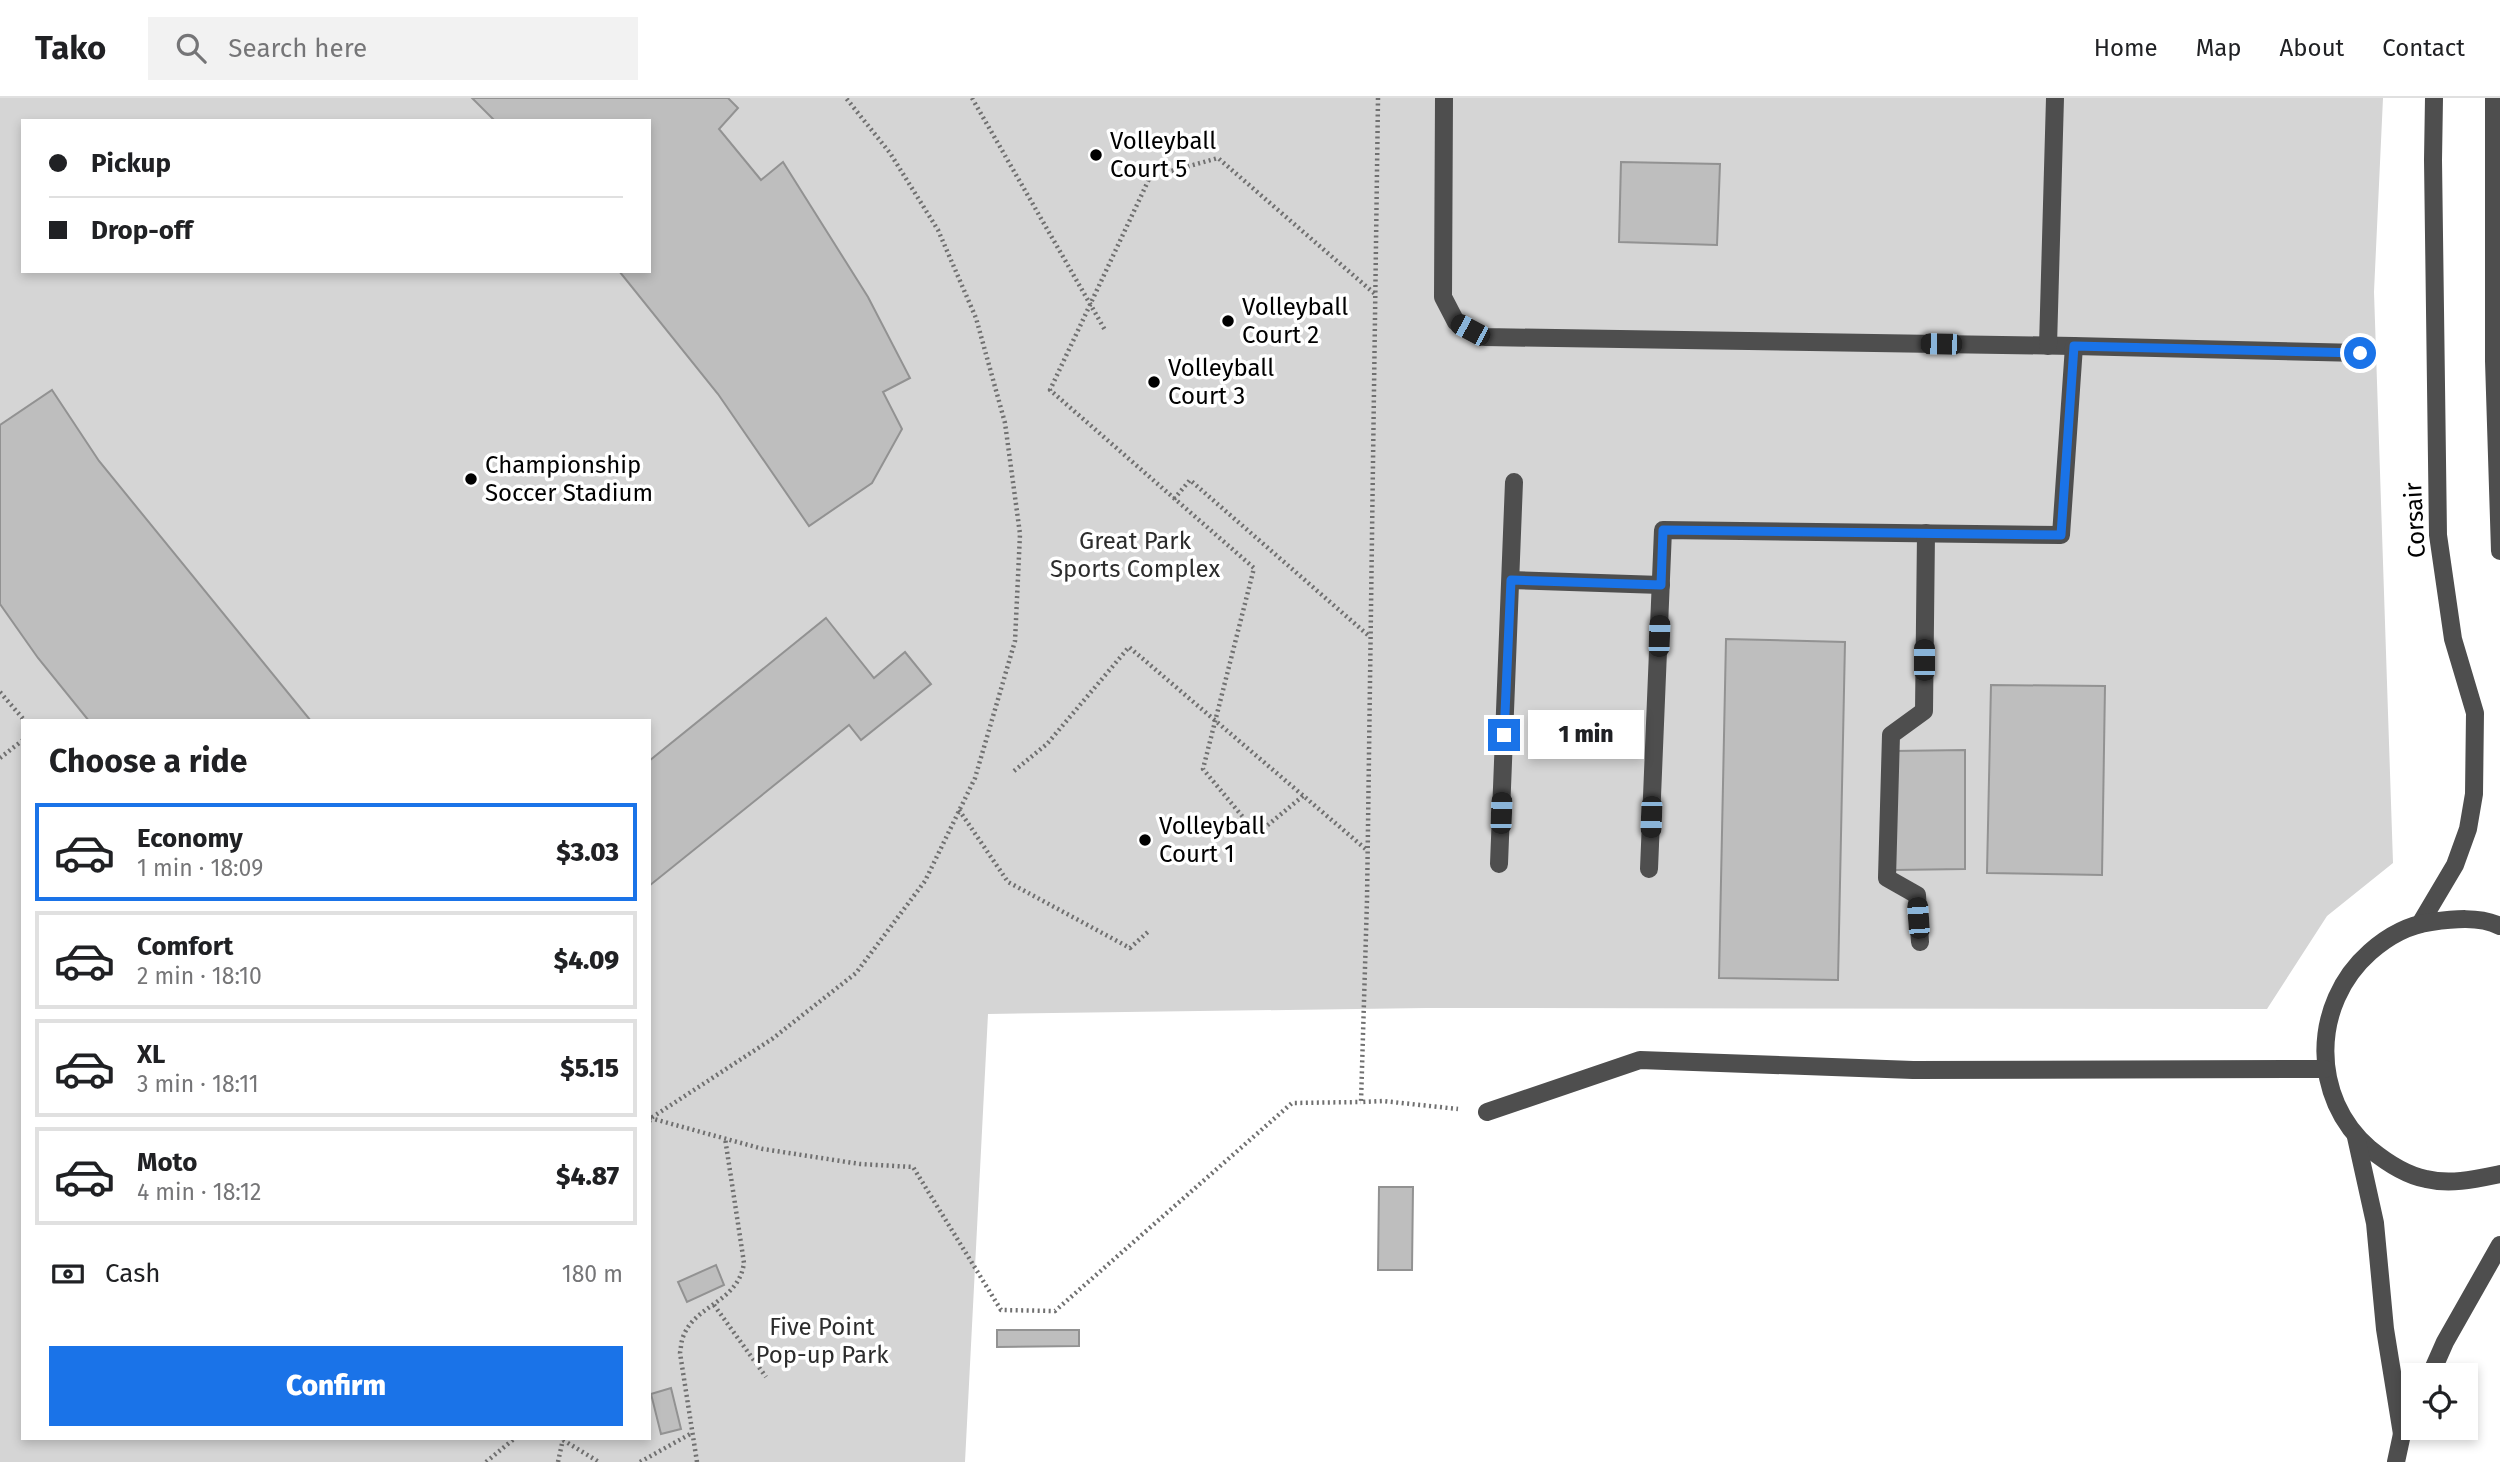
<!DOCTYPE html>
<meta charset="utf-8">
<style>
:root{--surface:#fff;--page:#f2f2f2;--text:#202124;--muted:#757577;--line:#e0e0e0;--accent:#1a73e8}
body{margin:0;font-family:"Fira Sans",sans-serif;background:var(--page);color:var(--text);height:100vh;display:flex;flex-direction:column;font-size:26px;white-space:nowrap}
*{box-sizing:border-box;margin:0}
p{font-size:23px;color:var(--muted)}
.icon{flex:none;width:38px;height:38px;fill:none;stroke:currentColor;stroke-width:2;stroke-linecap:round;stroke-linejoin:round}
.map{position:relative;flex:1;overflow:hidden}
.sheet{position:absolute;left:21px;top:621px;width:630px;height:721px;display:flex;flex-direction:column;background:var(--surface);border-radius:0px;box-shadow:0 4px 10px #0003}
.sheet>*{flex:none}
.hud{position:absolute;left:21px;top:21px;width:630px;height:154px;border-radius:0px;box-shadow:0 4px 10px #0003;display:grid;align-content:center;height:154px;padding:0 28px;background:var(--surface)}
.controls{position:absolute;left:2401px;top:1265px;display:grid;gap:14px}
.controls a{display:grid;place-items:center;width:77px;height:77px;border-radius:0px;background:var(--surface);box-shadow:0 4px 10px #0003;font-size:35px}
.end{position:absolute;width:32px;height:32px;margin:-16px;border:9px solid #1a73e8;background:#fff;box-shadow:0 0 0 4px #fff}
.from{border-radius:50%}
.bubble{position:absolute;height:49px;border-radius:0px;background:var(--surface);box-shadow:0 4px 10px #0003;font-size:23px;font-weight:800;line-height:49px;text-align:center}
.car{position:absolute;width:21px;height:42px;margin:-21px -10px;border-radius:9px;box-shadow:0 0 5px 2px #0007;background:linear-gradient(#222 24%,#8ab4d8 0 40%,#222 0 76%,#8ab4d8 0 86%,#222 0)}
.hud b{display:flex;align-items:center;gap:24px;height:66px;font-size:26px}
.hud b+b{border-top:2px solid var(--line)}
.hud i{width:18px;height:18px;background:var(--text)}
ul{padding:0;list-style:none}
li{display:flex;align-items:center;gap:21px;height:98px;margin:0 14px 10px;padding:0 14px;border:4px solid var(--line);border-radius:0px}
li div{flex:1}
li b{display:block;font-size:26px}
li em{font-style:normal;font-weight:800}
li.current{border-color:var(--accent)}
li>.icon{width:63px;height:63px;stroke-width:1.5}
h2{padding:0 28px;font-size:32px;line-height:84px}
.pay{display:flex;align-items:center;gap:18px;height:77px;padding:0 28px;font-size:26px}
.pay p{margin-inline-start:auto}
.cta{display:flex;gap:14px;margin-top:auto;padding:14px 28px}
.cta a{flex:1;height:80px;border-radius:0px;background:var(--accent);color:#fff;font-size:28px;font-weight:800;line-height:80px;text-align:center}
header{display:flex;align-items:center;gap:42px;box-sizing:border-box;height:98px;padding:0 35px;background:var(--surface);border-bottom:2px solid var(--line)}
header strong{font-size:33px}
nav{display:flex;gap:38px;margin-inline-start:auto;font-size:24px}
.search{width:490px;height:63px;background:var(--page);display:flex;align-items:center;gap:18px;box-sizing:border-box;padding:0 24px;border-radius:0px;color:var(--muted);font-size:26px}
.map>svg:first-child{display:block}
.green{fill:#d5d5d5;fill-rule:evenodd}
.building{fill:#bebebe;stroke:#929292;stroke-width:2}
.lines{fill:none;stroke-linecap:round;stroke-linejoin:round}
.path{stroke:#707070;stroke-width:4.5;stroke-dasharray:2 3.5;stroke-linecap:butt}
.minor{stroke:#4e4e4e;stroke-width:18}
.route{stroke:#1a73e8;stroke-width:9}
.poi-dot{fill:#000;stroke:#fff;stroke-width:2.5}
.labels{text-anchor:middle;dominant-baseline:central;stroke-width:7;stroke-linejoin:round;paint-order:stroke}
.poi-label{font-size:24px;fill:#000;stroke:#fff;text-anchor:start}
.street-label{font-size:24px;fill:#000;stroke:#fff}
.park-label{font-size:24px;fill:#2c2c2c;stroke:#fff}
</style>
<header>
<strong>Tako</strong>
<div class="search"><svg class="icon" aria-label="search" viewBox="0 0 24 24"><circle cx="10" cy="10" r="6"/><path d="M15 15l6 6"/></svg>Search here</div>
<nav><a>Home</a><a>Map</a><a>About</a><a>Contact</a></nav>
</header>
<div class="map">
<svg width="2500" height="1364" viewBox="0 0 2500 1364">
<rect width="100%" height="100%" fill="#fff"/>
<path class="green" d="M0 0H2383L2374 194 2393 765 2327 818 2267 911 1426 910 988 916 965 1364H0ZM23 23H649V173H23ZM23 623H649V1340H23Z"/>
<g class="building">
<polygon points="472,0 728,0 738,10 719,31 761,82 783,64 868,199 910,280 883,294 902,331 872,385 809,428 718,296 619,173 649,173 649,23 495,23"/>
<polygon points="1621,64 1720,66 1717,147 1619,144"/>
<polygon points="52,292 99,363 311,623 89,623 38,560 0,506 0,327"/>
<polygon points="826,520 874,580 905,554 931,586 861,642 849,627 649,788 649,663"/>
<polygon points="1726,541 1845,544 1838,882 1719,880"/>
<polygon points="1991,587 2105,588 2102,777 1987,775"/>
<polygon points="1965,652 1965,771 1894,772 1893,653"/>
<polygon points="1379,1089 1413,1089 1412,1172 1378,1172"/>
<polygon points="716,1167 724,1187 687,1204 678,1184"/>
<polygon points="997,1232 1079,1232 1079,1248 997,1249"/>
<polygon points="671,1290 681,1331 661,1336 651,1296"/>
</g>
<g class="lines">
<g class="path">
<polyline points="972,0 1105,232"/>
<polyline points="1378,0 1367,802 1361,1004 1383,1003 1458,1011"/>
<polyline points="1174,401 1190,382 1369,538"/>
<polyline points="0,594 25,623"/>
<polyline points="0,660 23,642"/>
<polyline points="1014,673 1047,646 1129,549 1368,753"/>
<polyline points="1303,698 1257,736 1203,671 1254,470 1050,292 1150,79 1218,60 1375,196"/>
<polyline points="959,712 1008,784 1130,850 1150,832"/>
<polyline points="650,1020 763,1051 860,1066 913,1069 1001,1212 1055,1213 1292,1005 1361,1004"/>
<polyline points="649,1024 651,1020 772,941 856,875 925,783 975,680 1015,543 1020,436 1005,325 976,220 938,132 890,55 846,0"/>
<polyline points="714,1207 766,1279"/>
<polyline points="563,1342 599,1364"/>
<polyline points="486,1364 515,1340"/>
<polyline points="558,1364 563,1341"/>
<polyline points="640,1364 692,1335"/>
<path d="M697 1364 680 1255C681 1250 681 1244 683 1239 695 1206 738 1205 744 1165L725 1040"/>
</g>
<g class="minor">
<polyline points="1444,0 1443,199 1456,224 1485,239 2074,248 2360,255"/>
<polyline points="2494,0 2494,263 2500,453"/>
<polyline points="2048,248 2055,0"/>
<polyline points="1511,482 1661,487"/>
<polyline points="1499,766 1514,384"/>
<polyline points="1649,771 1663,432 2061,437 2074,248"/>
<polyline points="2420,826 2455,767 2468,731 2474,696 2475,615 2453,541 2438,437 2433,62 2434,0"/>
<path d="M2500 828C2479 818 2453 821 2431 824 2408 827 2387 839 2370 854 2311 906 2310 1000 2370 1051 2386 1064 2405 1077 2426 1081 2451 1087 2476 1081 2500 1076"/>
<polyline points="1920,844 1917,797 1887,780 1891,637 1924,613 1926,435"/>
<polyline points="1487,1014 1640,962 1913,972 2325,971"/>
<polyline points="2356,1039 2375,1125 2385,1231 2402,1336"/>
<polyline points="2430,1278 2445,1244 2500,1147"/>
<polyline points="2396,1364 2402,1336 2413,1312"/>
</g>
</g>
<g class="lines">
<polyline class="route" points="1504,637 1511,482 1661,487 1663,432 2061,437 2074,248 2360,255"/>
</g>
<g class="poi-dot">
<circle cx="1096" cy="57" r="7"/>
<circle cx="1228" cy="223" r="7"/>
<circle cx="1154" cy="284" r="7"/>
<circle cx="471" cy="381" r="7"/>
<circle cx="1145" cy="742" r="7"/>
</g>
<g class="labels">
<g class="poi-label">
<text x="1110" y="43">Volleyball<tspan x="1110" dy="28">Court 5</tspan></text>
<text x="1242" y="209">Volleyball<tspan x="1242" dy="28">Court 2</tspan></text>
<text x="1168" y="270">Volleyball<tspan x="1168" dy="28">Court 3</tspan></text>
<text x="485" y="367">Championship<tspan x="485" dy="28">Soccer Stadium</tspan></text>
<text x="1159" y="728">Volleyball<tspan x="1159" dy="28">Court 1</tspan></text>
</g>
<g class="street-label">
<text transform="translate(2415 422) rotate(-93)">Corsair</text>
</g>
<g class="park-label">
<text x="1135" y="443">Great Park<tspan x="1135" dy="28">Sports Complex</tspan></text>
<text x="822" y="1229">Five Point<tspan x="822" dy="28">Pop-up Park</tspan></text>
</g>
</g>
</svg>
<div class="controls">
<a><svg class="icon" aria-label="locate" viewBox="0 0 24 24"><circle cx="12" cy="12" r="6"/><path d="M12 2v4M12 18v4M2 12h4M18 12h4"/></svg></a>
</div>
<i class="end from" style="left:2360px;top:255px"></i>
<i class="end" style="left:1504px;top:637px"></i>
<div class="bubble" style="left:1528px;top:612px;width:116px">1 min</div>
<i class="car" style="left:1470px;top:232px;rotate:298deg"></i>
<i class="car" style="left:1941px;top:246px;rotate:271deg"></i>
<i class="car" style="left:1659px;top:538px;rotate:2deg"></i>
<i class="car" style="left:1924px;top:562px;rotate:0deg"></i>
<i class="car" style="left:1501px;top:715px;rotate:2deg"></i>
<i class="car" style="left:1651px;top:719px;rotate:182deg"></i>
<i class="car" style="left:1918px;top:820px;rotate:356deg"></i>
<div class="hud">
<b><i class="from"></i>Pickup</b>
<b><i></i>Drop-off</b>
</div>
<section class="sheet">
<h2>Choose a ride</h2>
<ul>
<li class="current"><svg class="icon" aria-label="car" viewBox="0 0 24 24"><path d="M5 17H2v-5l4-1 3-4h7l3 4 3 1v5h-3M9 17h6M6 11h13"/><circle cx="7" cy="17" r="2"/><circle cx="17" cy="17" r="2"/></svg><div><b>Economy</b><p>1 min · 18:09</p></div><em>$3.03</em></li>
<li><svg class="icon" aria-label="car" viewBox="0 0 24 24"><path d="M5 17H2v-5l4-1 3-4h7l3 4 3 1v5h-3M9 17h6M6 11h13"/><circle cx="7" cy="17" r="2"/><circle cx="17" cy="17" r="2"/></svg><div><b>Comfort</b><p>2 min · 18:10</p></div><em>$4.09</em></li>
<li><svg class="icon" aria-label="car" viewBox="0 0 24 24"><path d="M5 17H2v-5l4-1 3-4h7l3 4 3 1v5h-3M9 17h6M6 11h13"/><circle cx="7" cy="17" r="2"/><circle cx="17" cy="17" r="2"/></svg><div><b>XL</b><p>3 min · 18:11</p></div><em>$5.15</em></li>
<li><svg class="icon" aria-label="car" viewBox="0 0 24 24"><path d="M5 17H2v-5l4-1 3-4h7l3 4 3 1v5h-3M9 17h6M6 11h13"/><circle cx="7" cy="17" r="2"/><circle cx="17" cy="17" r="2"/></svg><div><b>Moto</b><p>4 min · 18:12</p></div><em>$4.87</em></li>
</ul>
<div class="pay"><svg class="icon" aria-label="cash" viewBox="0 0 24 24"><path d="M3 7h18v10H3z"/><circle cx="12" cy="12" r="2"/></svg>Cash<p>180 m</p></div>
<div class="cta"><a>Confirm</a></div>
</section>
</div>
